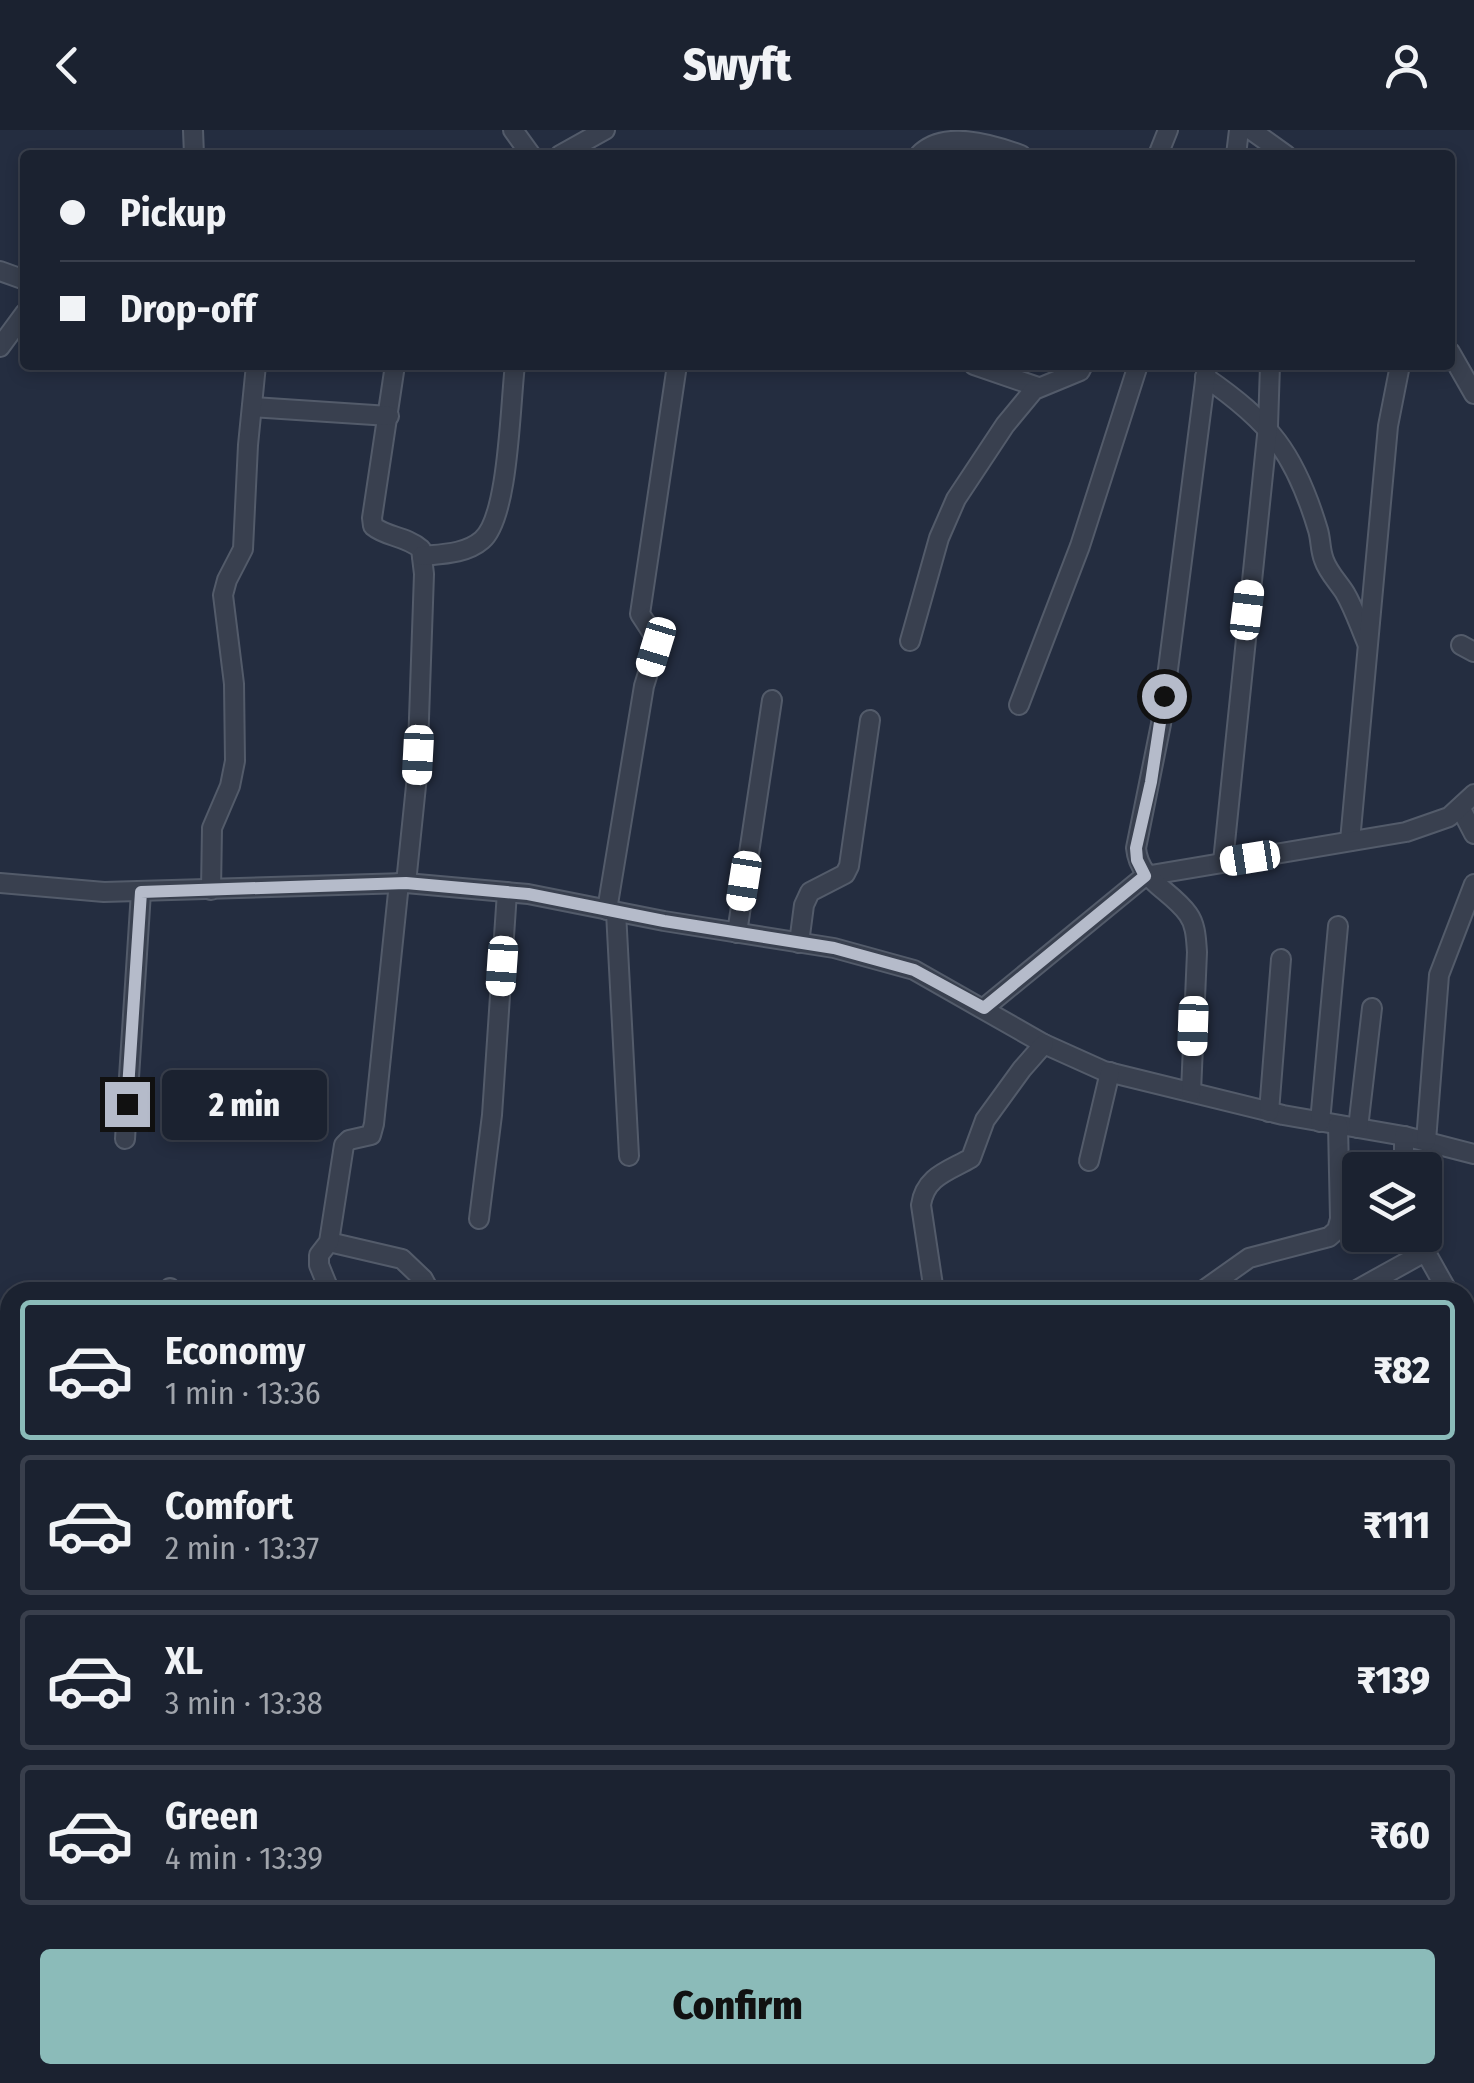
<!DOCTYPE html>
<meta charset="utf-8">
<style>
:root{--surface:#1b2230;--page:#282f3c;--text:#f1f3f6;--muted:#a0a4ab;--line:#393f4c;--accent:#8bbbb9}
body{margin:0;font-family:"Fira Sans Condensed",sans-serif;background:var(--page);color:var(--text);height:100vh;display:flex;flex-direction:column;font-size:38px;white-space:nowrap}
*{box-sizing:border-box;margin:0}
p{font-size:32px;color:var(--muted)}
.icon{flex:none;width:55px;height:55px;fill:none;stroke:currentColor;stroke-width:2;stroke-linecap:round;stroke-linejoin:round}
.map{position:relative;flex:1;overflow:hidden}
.drawer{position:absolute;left:0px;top:1152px;width:1475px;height:802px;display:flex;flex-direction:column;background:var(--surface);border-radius:30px 30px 0 0;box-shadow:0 5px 15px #0003,0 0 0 2px var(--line)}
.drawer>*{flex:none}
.top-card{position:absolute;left:20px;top:20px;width:1435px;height:220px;border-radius:10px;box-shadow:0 5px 15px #0003,0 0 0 2px var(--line);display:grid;align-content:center;height:220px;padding:0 40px;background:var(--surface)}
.controls{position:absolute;left:1342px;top:1022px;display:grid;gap:20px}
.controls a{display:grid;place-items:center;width:100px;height:100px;border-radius:10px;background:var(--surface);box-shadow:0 5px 15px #0003,0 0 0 2px var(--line);font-size:50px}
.end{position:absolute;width:45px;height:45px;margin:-22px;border:12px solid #b5bbca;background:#111;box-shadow:0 0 0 5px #111}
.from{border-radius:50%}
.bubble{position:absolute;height:70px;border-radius:10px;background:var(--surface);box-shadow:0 5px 15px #0003,0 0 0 2px var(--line);font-size:32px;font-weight:800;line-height:70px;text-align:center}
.car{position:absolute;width:30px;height:60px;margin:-30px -15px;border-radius:12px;box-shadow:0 0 8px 2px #0007;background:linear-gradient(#fff 24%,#345 0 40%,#fff 0 76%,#345 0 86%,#fff 0)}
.top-card b{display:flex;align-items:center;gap:35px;height:95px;font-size:38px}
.top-card b+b{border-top:2px solid var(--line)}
.top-card i{width:25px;height:25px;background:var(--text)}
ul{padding:18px 0 0;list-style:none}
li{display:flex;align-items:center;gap:30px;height:140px;margin:0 20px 15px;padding:0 20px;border:5px solid var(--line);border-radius:10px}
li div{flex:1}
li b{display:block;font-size:38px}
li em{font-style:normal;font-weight:800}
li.on{border-color:var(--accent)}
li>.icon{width:90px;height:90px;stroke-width:1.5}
.cta{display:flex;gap:20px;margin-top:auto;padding:20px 40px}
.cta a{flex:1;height:115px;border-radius:10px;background:var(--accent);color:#111;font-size:40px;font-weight:800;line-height:115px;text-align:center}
header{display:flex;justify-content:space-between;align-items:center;height:130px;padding:0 40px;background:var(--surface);font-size:45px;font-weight:800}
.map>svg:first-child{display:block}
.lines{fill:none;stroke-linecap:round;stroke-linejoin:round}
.minor-casing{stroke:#535b6a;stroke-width:22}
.minor{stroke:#39404f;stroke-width:18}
.route{stroke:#b5bbca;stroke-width:12}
</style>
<header><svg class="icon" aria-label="back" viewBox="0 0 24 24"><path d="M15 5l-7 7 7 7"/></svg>Swyft<svg class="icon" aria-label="person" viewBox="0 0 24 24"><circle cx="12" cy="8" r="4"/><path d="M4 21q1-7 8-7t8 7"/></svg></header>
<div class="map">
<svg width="1474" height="1953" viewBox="0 0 1474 1953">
<rect width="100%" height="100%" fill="#242d40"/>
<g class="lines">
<g class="minor-casing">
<g id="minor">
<polyline points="193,0 194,25"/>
<polyline points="513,0 531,25"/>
<polyline points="1251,0 1286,25"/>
<polyline points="560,25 605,0"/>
<path d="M919 25C943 0 989 13 1021 25"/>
<polyline points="1158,25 1168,0"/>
<polyline points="1236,25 1239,0"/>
<polyline points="0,141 25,150"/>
<polyline points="0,217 25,183"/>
<polyline points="1450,222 1474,264"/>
<path d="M395 235 372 388 373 396C386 407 406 406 421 419L424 444 417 646 406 753"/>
<polyline points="974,235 1038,257"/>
<path d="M1205 247C1270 292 1295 323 1318 400 1321 410 1320 420 1324 430 1328 442 1338 452 1345 463 1354 478 1360 497 1367 513"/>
<polyline points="252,277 389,286"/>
<path d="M422 426C442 424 466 424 482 410 509 387 510 274 515 235"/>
<polyline points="910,511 939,408 956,369 1005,295 1034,260 1080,241 1083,235"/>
<polyline points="1461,515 1474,522"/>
<polyline points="1019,575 1080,416 1138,235"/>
<polyline points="1461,679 1474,704"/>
<polyline points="1350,711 1388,296 1400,235"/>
<polyline points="1223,732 1268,296 1270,235"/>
<polyline points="0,753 104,762 406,753 528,764 664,791 834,818 914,840 1044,914 1104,941 1283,985 1404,1006 1474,1024"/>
<polyline points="211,760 212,698 230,656 235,631 234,554 223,465 227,450 243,419 248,315 256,235"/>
<polyline points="607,780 644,556 656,517 655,507 640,484 677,235"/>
<polyline points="616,782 629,1026"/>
<polyline points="737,803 772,570"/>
<polyline points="799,813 804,775 810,762 845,744 849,736 870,590"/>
<polyline points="984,878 1145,746 1406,702 1449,687 1474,664"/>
<path d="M1191 962 1197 822C1196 809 1196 795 1188 784 1170 759 1139 751 1136 718L1161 594 1207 235"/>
<polyline points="1269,982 1281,829"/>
<polyline points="1320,992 1338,796"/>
<polyline points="1358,998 1372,878"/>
<polyline points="125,1009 141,762"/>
<polyline points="1426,1011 1439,845 1474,754"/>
<polyline points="1089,1031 1110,942"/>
<polyline points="1404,1040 1404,1006"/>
<polyline points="479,1089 492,985 507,762"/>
<polyline points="1416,1105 1448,1162"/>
<polyline points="329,1112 402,1129 423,1149 430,1162"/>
<polyline points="170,1162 170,1158"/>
<polyline points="330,1162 319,1135 319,1125 329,1112 344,1015 349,1010 371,1005 374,994 399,753"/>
<path d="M934 1162 921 1075C925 1046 949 1041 971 1028L985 990 1022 939 1044 914"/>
<polyline points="1201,1162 1249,1128 1329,1107 1337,1100 1340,1089 1338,995"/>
<polyline points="1353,1162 1425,1122"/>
<polyline points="1465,1195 1474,1211"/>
<polyline points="1465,1357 1474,1366"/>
<polyline points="0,1386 10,1392"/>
<polyline points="1465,1794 1474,1779"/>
<polyline points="1465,1872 1474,1876"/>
<polyline points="0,1923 10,1923"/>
<polyline points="106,1945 153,1952"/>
<polyline points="381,1945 381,1953"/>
<polyline points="37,1953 39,1945"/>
<polyline points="658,1953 659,1945"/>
<polyline points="797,1953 797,1945"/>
<polyline points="947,1953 948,1945"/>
<polyline points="999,1953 999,1945"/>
<polyline points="1045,1953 1045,1945"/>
<polyline points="1137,1953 1137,1945"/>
<polyline points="1277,1953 1278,1945"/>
</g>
</g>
<use href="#minor" class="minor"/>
</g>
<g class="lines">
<polyline class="route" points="127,974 141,762 406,753 528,764 664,791 834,818 914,840 984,878 1145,746 1137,730 1136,718 1151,652 1164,566"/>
</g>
</svg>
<div class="controls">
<a><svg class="icon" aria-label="layers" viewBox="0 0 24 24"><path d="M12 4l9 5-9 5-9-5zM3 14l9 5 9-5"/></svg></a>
</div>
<i class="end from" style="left:1164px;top:566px"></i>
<i class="end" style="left:127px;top:974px"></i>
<div class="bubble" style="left:162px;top:940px;width:165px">2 min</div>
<i class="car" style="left:1247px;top:480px;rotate:7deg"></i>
<i class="car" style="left:656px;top:517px;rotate:197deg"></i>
<i class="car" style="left:418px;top:625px;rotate:183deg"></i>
<i class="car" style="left:1250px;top:728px;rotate:261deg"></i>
<i class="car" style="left:744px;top:751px;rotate:189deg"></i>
<i class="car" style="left:502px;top:836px;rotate:184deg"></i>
<i class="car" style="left:1193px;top:896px;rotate:182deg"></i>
<div class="top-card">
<b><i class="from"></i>Pickup</b>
<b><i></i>Drop-off</b>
</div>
<section class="drawer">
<ul>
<li class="on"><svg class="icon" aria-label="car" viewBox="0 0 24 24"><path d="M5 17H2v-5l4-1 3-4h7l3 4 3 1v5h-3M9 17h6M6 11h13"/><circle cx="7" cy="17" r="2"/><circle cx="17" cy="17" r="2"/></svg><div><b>Economy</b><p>1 min · 13:36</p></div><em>₹82</em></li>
<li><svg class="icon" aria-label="car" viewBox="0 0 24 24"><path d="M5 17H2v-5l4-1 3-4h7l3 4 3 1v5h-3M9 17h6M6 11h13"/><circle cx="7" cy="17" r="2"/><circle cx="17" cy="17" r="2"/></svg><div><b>Comfort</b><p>2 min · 13:37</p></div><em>₹111</em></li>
<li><svg class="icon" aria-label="car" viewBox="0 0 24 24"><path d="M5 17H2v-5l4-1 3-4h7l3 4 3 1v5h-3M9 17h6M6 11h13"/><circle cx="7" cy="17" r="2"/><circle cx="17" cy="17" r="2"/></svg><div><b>XL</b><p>3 min · 13:38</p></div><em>₹139</em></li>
<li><svg class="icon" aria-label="car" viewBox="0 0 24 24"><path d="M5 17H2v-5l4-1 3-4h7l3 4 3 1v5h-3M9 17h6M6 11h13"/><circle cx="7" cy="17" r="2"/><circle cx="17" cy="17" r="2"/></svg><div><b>Green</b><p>4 min · 13:39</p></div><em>₹60</em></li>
</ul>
<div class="cta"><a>Confirm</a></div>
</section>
</div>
